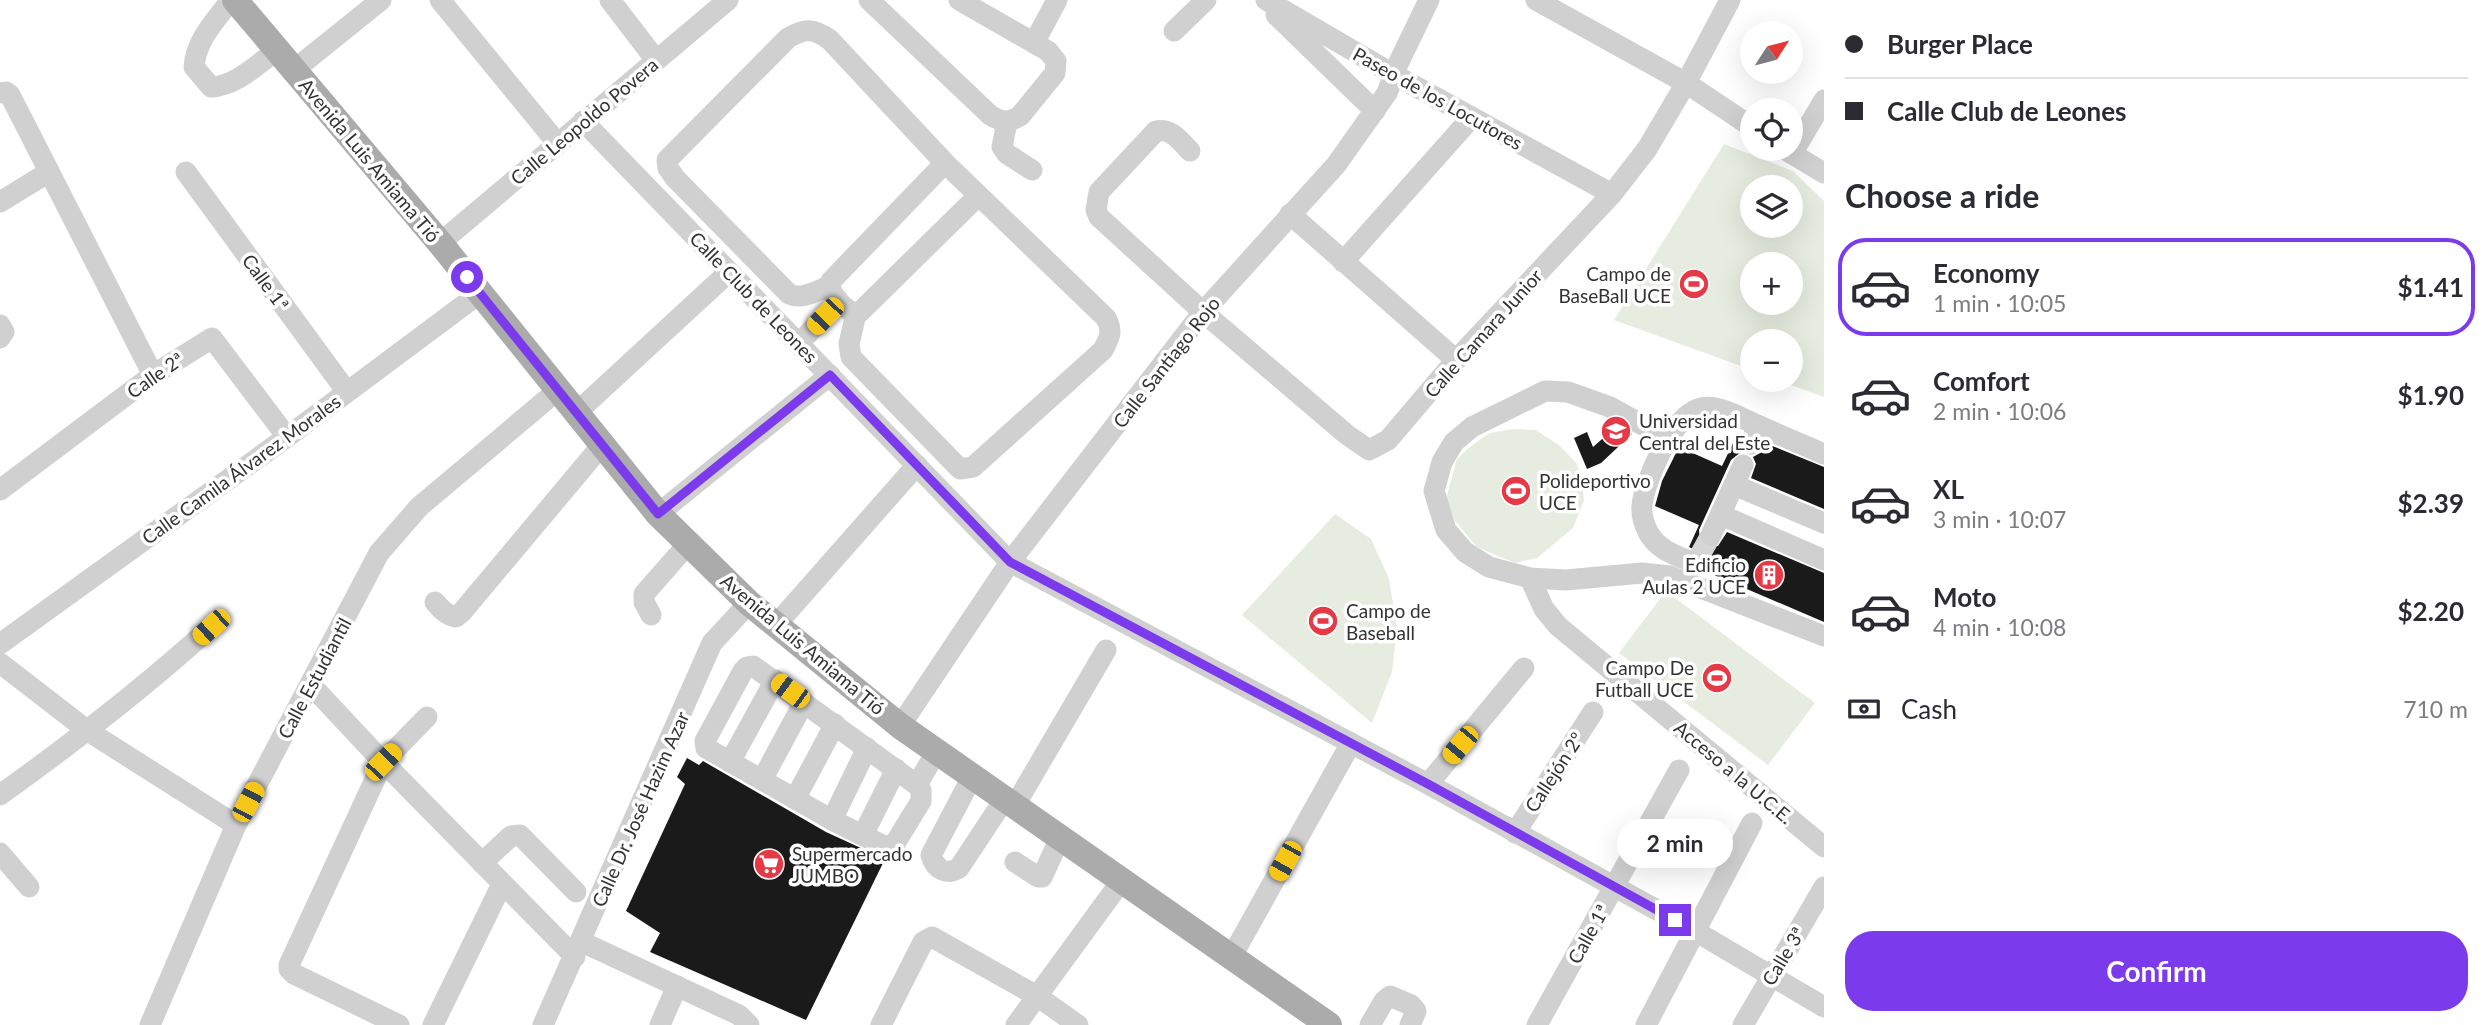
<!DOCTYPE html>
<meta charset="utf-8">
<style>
:root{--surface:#fff;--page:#f2f2f3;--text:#2b2b33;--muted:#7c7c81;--line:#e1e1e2;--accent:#7c3aed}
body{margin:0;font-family:Lato,sans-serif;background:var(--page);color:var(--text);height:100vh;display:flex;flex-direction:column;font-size:26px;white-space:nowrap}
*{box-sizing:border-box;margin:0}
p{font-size:23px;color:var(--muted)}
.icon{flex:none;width:38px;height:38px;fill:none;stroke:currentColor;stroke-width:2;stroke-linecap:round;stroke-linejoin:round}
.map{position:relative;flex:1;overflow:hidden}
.side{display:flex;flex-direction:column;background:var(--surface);width:665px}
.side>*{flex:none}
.banner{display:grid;align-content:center;height:154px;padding:0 21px;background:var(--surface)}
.needle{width:46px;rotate:54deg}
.buttons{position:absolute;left:1740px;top:21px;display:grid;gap:14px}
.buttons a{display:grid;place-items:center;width:63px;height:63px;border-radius:50%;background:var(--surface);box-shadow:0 7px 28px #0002;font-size:35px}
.end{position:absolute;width:32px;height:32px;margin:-16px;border:9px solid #7c3aed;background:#fff;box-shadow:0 0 0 4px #fff}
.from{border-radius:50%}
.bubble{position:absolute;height:49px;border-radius:24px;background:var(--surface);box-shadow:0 7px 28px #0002;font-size:23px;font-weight:700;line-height:49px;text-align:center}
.car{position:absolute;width:21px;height:42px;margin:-21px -10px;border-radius:9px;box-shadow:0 0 5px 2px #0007;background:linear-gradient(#f5c518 24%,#345 0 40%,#f5c518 0 76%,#345 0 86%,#f5c518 0)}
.banner b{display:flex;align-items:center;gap:24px;height:66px;font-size:26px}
.banner b+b{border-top:2px solid var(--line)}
.banner i{width:18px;height:18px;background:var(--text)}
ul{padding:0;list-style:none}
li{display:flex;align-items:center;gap:21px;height:98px;margin:0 14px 10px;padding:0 7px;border:4px solid transparent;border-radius:28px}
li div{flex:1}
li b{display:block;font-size:26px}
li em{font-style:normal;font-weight:700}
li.on{border-color:var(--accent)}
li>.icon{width:63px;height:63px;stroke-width:1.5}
h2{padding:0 21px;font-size:32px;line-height:84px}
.pay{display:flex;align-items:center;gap:18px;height:77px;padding:0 21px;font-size:26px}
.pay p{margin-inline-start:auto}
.button{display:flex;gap:14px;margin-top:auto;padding:14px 21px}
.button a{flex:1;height:80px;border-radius:28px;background:var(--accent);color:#fff;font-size:28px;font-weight:700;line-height:80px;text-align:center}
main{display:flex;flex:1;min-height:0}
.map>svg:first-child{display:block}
.green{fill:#e6ecdf;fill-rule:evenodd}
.building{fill:#1a1a1a}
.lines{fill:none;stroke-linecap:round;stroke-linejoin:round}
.minor-tunnel{stroke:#d6d6d6;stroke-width:21;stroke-dasharray:21 10;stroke-linecap:butt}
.minor{stroke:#d0d0d0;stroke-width:21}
.major{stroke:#ababab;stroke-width:26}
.route{stroke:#7c3aed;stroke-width:9}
.labels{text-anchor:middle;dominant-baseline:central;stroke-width:7;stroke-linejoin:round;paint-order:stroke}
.street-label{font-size:19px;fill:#333;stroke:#fff}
.poi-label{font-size:19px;fill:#333;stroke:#fff;text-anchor:start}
</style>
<main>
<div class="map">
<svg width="1824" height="1025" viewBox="0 0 1824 1025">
<rect width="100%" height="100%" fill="#fff"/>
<g class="green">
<path d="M1724 144 1793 171 1824 201V397L1777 380H1790V341H1752V370L1614 320ZM1790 187V226H1752V187ZM1752 264H1790V303H1752Z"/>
<polygon points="1513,429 1536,430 1560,446 1577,464 1582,483 1584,500 1573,528 1537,558 1515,563 1477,547 1455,521 1446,499 1457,459 1471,446 1490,433"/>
<polygon points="1335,514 1371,539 1389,579 1397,628 1392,672 1372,723 1242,615"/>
<polygon points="1666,591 1815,703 1768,765 1619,653"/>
</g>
<g class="building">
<polygon points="1617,426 1632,434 1601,463 1587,469 1574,438 1587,432 1593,447"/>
<polygon points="1735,439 1738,441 1741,452 1731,460 1699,530 1700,542 1706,547 1718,546 1727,532 1824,573 1824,622 1707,572 1710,563 1708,557 1689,547 1699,525 1655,506 1662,481 1679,447 1722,466"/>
<polygon points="1765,443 1824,467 1824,509 1751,478 1756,464 1753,457 1760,453"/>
<polygon points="687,758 699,765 703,761 826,832 885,859 806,1020 650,952 660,933 626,911 685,784 677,777"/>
</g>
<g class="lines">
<polyline class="minor-tunnel" points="1700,555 1711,535"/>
<g class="minor">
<path d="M231 0C215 21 196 40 194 67L211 87C236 86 258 64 277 50"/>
<polyline points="440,0 558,144"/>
<polyline points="610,0 656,60"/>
<path d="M869 0 990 115C1001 122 1008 123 1020 116L1055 73 1056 61 1048 51 959 0"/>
<polyline points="1266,0 1393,74 1612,194"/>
<polyline points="1536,0 1686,83 1752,127"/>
<polyline points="1276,15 1375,111"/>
<polyline points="1174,31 1206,0"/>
<polyline points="1034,43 1057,0"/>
<polyline points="294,70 381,0"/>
<polyline points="0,93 6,92 10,95 153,375"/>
<polyline points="583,121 1010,562 1428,784 1695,931 1824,1007"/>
<polyline points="1007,122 1002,147 1007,154 1032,170"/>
<polyline points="1784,149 1824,173"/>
<path d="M1190 151C1180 141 1172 128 1156 131L1099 192 1096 210 1099 217 1203 312 1346 434 1369 450 1388 440 1456 360 1612 194 1647 149 1686 83 1730 0"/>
<polyline points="1792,154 1824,100"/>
<path d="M945 163 831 281 829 286C834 298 844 309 856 314L860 312 978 196"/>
<polyline points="186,172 347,392"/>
<polyline points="0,202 49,172"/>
<polyline points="1290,214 1456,360"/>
<polyline points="440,243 728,0"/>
<polyline points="1343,262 1472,117"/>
<path d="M829 286C816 291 802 300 789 294L675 178 668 168 667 160 788 38C805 28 814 28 830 40L945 163 1106 318C1113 331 1110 337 1103 350L973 467 960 469 851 357 849 344 856 314"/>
<polyline points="0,325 4,332 0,338"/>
<polyline points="799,343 839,302"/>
<polyline points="576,413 729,272"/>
<polyline points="1668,439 1610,407 1568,392 1545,391 1472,427 1454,442 1442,462 1434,491 1446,530 1465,552 1489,567 1530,578 1566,580 1642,573 1670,576 1824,636"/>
<polyline points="1751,444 1757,425 1824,454"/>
<polyline points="1734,485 1824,523"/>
<polyline points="0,490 153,375 212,338 287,437"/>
<polyline points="658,514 830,375"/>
<polyline points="1721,515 1824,560"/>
<polyline points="1711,535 1743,465"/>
<path d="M1697 564C1678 556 1658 551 1648 532 1644 524 1641 516 1642 506 1644 481 1674 413 1701 408 1719 404 1741 418 1757 425"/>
<polyline points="1530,578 1544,609 1558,626 1824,847"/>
<path d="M435 602C441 609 446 615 456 617L462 612 602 445"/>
<polyline points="651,615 644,602 644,594 688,544"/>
<polyline points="775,626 917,465"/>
<polyline points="0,644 287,437 480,293"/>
<polyline points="0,663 88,731 236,825"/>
<polygon points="753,666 917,785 921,790 921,801 894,845 884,846 832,820 706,748 705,741 743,671 747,667"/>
<polyline points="311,685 383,762 575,957"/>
<polyline points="900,726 1010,562 1203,312 1336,165 1387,93 1397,66 1429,0"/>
<polyline points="730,762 775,680"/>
<path d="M972 777 931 855C935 869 946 876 959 868L1004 800"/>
<polyline points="762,780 804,702"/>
<polyline points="1428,784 1524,668"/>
<polyline points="917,785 936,752"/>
<path d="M0 795C74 742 144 688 211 627"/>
<polyline points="795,799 835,724"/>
<polyline points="1014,807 1106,650"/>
<polyline points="832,820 867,748"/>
<polyline points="1515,833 1593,712"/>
<polyline points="863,835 896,769"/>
<polyline points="0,853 29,887"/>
<polyline points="1015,862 1038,877 1042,877 1060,838"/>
<polyline points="482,863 511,836 520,835 576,892"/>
<polyline points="582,942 739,1015 749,1025"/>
<polyline points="1232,956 1351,743"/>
<polyline points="150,1025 236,825 379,553 419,507 558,390"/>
<polyline points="399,1025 294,974 289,969 289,965 383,762 427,717"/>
<polyline points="433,1025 502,884"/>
<polyline points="543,1025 712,643 749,603"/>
<polyline points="660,1025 677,986"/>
<polyline points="881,1025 923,942 932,937 1037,996 1078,1025"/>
<polyline points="1016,1025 1122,880"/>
<polyline points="1370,1025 1384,1001 1390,996 1411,1005 1416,1011 1410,1025"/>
<polyline points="1537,1025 1679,770"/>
<polyline points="1646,1025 1752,823"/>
<polyline points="1743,1025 1824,887"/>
</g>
<polyline class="major" points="235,0 440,243 658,514 749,603 900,726 1329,1025"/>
</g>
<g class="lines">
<polyline class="route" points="467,277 658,514 830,375 1010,562 1428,784 1675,920"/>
</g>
<defs>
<g id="stadium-disc" transform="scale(1.575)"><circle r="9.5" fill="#e63946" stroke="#fff"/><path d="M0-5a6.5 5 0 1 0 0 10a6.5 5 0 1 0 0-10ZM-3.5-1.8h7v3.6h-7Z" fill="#fff"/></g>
<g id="university-disc" transform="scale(1.575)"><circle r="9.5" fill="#e63946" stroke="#fff"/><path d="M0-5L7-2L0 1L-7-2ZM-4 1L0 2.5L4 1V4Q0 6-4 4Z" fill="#fff"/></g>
<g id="building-disc" transform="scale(1.575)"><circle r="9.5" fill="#e63946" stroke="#fff"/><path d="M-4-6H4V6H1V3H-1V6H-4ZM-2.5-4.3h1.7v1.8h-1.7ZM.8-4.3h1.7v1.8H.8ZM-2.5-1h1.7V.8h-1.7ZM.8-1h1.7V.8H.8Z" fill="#fff"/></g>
<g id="supermarket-disc" transform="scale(1.575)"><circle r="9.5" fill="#e63946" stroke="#fff"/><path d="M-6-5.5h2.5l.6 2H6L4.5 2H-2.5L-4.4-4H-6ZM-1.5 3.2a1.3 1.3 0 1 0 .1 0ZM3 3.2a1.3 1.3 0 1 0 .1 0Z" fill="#fff"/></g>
</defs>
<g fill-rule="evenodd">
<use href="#stadium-disc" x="1694" y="284"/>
<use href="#university-disc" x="1616" y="431"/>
<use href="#stadium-disc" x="1516" y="491"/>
<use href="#building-disc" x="1769" y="575"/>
<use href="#stadium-disc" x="1323" y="621"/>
<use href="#stadium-disc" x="1717" y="678"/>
<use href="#supermarket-disc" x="769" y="864"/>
</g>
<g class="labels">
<g class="street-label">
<text transform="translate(1438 98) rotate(29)">Paseo de los Locutores</text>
<text transform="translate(584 121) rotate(-40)">Calle Leopoldo Povera</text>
<text transform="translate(370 160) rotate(50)">Avenida Luis Amiama Tió</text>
<text transform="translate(266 282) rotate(54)">Calle 1ª</text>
<text transform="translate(754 297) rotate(46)">Calle Club de Leones</text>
<text transform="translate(1483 333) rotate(-48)">Calle Camara Junior</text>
<text transform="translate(1166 362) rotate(-52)">Calle Santiago Rojo</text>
<text transform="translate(155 375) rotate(-35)">Calle 2ª</text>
<text transform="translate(241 469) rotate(-36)">Calle Camila Álvarez Morales</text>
<text transform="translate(803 644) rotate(40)">Avenida Luis Amiama Tió</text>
<text transform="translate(314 678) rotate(-62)">Calle Estudiantil</text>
<text transform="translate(1554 772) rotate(-57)">Callejón 2º</text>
<text transform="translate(1734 772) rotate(40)">Acceso a la U.C.E.</text>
<text transform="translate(640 809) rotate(-66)">Calle Dr. José Hazim Azar</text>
<text transform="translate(1588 934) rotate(-61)">Calle 1ª</text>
<text transform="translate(1783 956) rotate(-59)">Calle 3ª</text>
</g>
<g class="poi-label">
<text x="1671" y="273" text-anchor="end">Campo de<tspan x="1671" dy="22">BaseBall UCE</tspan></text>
<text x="1639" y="420">Universidad<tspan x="1639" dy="22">Central del Este</tspan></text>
<text x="1539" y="480">Polideportivo<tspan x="1539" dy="22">UCE</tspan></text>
<text x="1746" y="564" text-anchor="end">Edificio<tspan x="1746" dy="22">Aulas 2 UCE</tspan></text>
<text x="1346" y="610">Campo de<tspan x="1346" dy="22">Baseball</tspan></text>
<text x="1694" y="667" text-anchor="end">Campo De<tspan x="1694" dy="22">Futball UCE</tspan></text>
<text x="792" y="853">Supermercado<tspan x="792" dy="22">JUMBO</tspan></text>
</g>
</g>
</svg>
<div class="buttons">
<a><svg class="needle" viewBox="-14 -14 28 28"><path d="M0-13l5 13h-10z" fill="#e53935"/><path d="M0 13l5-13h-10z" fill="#7c7c81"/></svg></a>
<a><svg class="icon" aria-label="locate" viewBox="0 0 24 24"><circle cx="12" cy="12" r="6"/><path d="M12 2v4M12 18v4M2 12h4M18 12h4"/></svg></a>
<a><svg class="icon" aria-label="layers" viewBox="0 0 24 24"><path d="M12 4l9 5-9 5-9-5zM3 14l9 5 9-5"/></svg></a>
<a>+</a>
<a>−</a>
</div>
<i class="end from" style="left:467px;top:277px"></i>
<i class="end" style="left:1675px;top:920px"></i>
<div class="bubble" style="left:1617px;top:819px;width:116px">2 min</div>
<i class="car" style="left:825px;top:316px;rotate:224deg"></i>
<i class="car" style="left:211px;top:627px;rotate:228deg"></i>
<i class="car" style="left:790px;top:691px;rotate:306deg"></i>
<i class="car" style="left:1460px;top:745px;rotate:220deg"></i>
<i class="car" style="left:383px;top:762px;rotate:44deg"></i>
<i class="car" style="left:248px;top:802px;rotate:28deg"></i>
<i class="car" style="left:1285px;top:861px;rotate:209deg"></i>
</div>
<section class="side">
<div class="banner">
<b><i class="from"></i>Burger Place</b>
<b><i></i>Calle Club de Leones</b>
</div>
<h2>Choose a ride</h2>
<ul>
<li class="on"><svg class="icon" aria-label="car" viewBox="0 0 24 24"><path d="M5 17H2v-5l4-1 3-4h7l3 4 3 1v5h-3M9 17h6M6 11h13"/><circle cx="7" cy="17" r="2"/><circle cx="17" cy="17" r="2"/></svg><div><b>Economy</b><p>1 min · 10:05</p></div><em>$1.41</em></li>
<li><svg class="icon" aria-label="car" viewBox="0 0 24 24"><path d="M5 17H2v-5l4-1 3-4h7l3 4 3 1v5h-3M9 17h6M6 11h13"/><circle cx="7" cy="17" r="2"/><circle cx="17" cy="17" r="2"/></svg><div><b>Comfort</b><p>2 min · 10:06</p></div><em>$1.90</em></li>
<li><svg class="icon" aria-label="car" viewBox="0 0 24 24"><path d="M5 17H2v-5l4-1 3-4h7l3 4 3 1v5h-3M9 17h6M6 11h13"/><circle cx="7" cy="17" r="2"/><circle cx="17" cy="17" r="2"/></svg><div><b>XL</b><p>3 min · 10:07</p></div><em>$2.39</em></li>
<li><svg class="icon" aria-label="car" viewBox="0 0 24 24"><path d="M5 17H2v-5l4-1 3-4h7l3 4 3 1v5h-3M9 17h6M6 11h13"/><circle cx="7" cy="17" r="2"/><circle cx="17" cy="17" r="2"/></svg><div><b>Moto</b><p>4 min · 10:08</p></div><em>$2.20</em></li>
</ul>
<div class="pay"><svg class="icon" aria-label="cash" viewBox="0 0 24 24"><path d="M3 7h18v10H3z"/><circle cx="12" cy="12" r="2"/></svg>Cash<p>710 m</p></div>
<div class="button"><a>Confirm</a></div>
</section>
</main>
